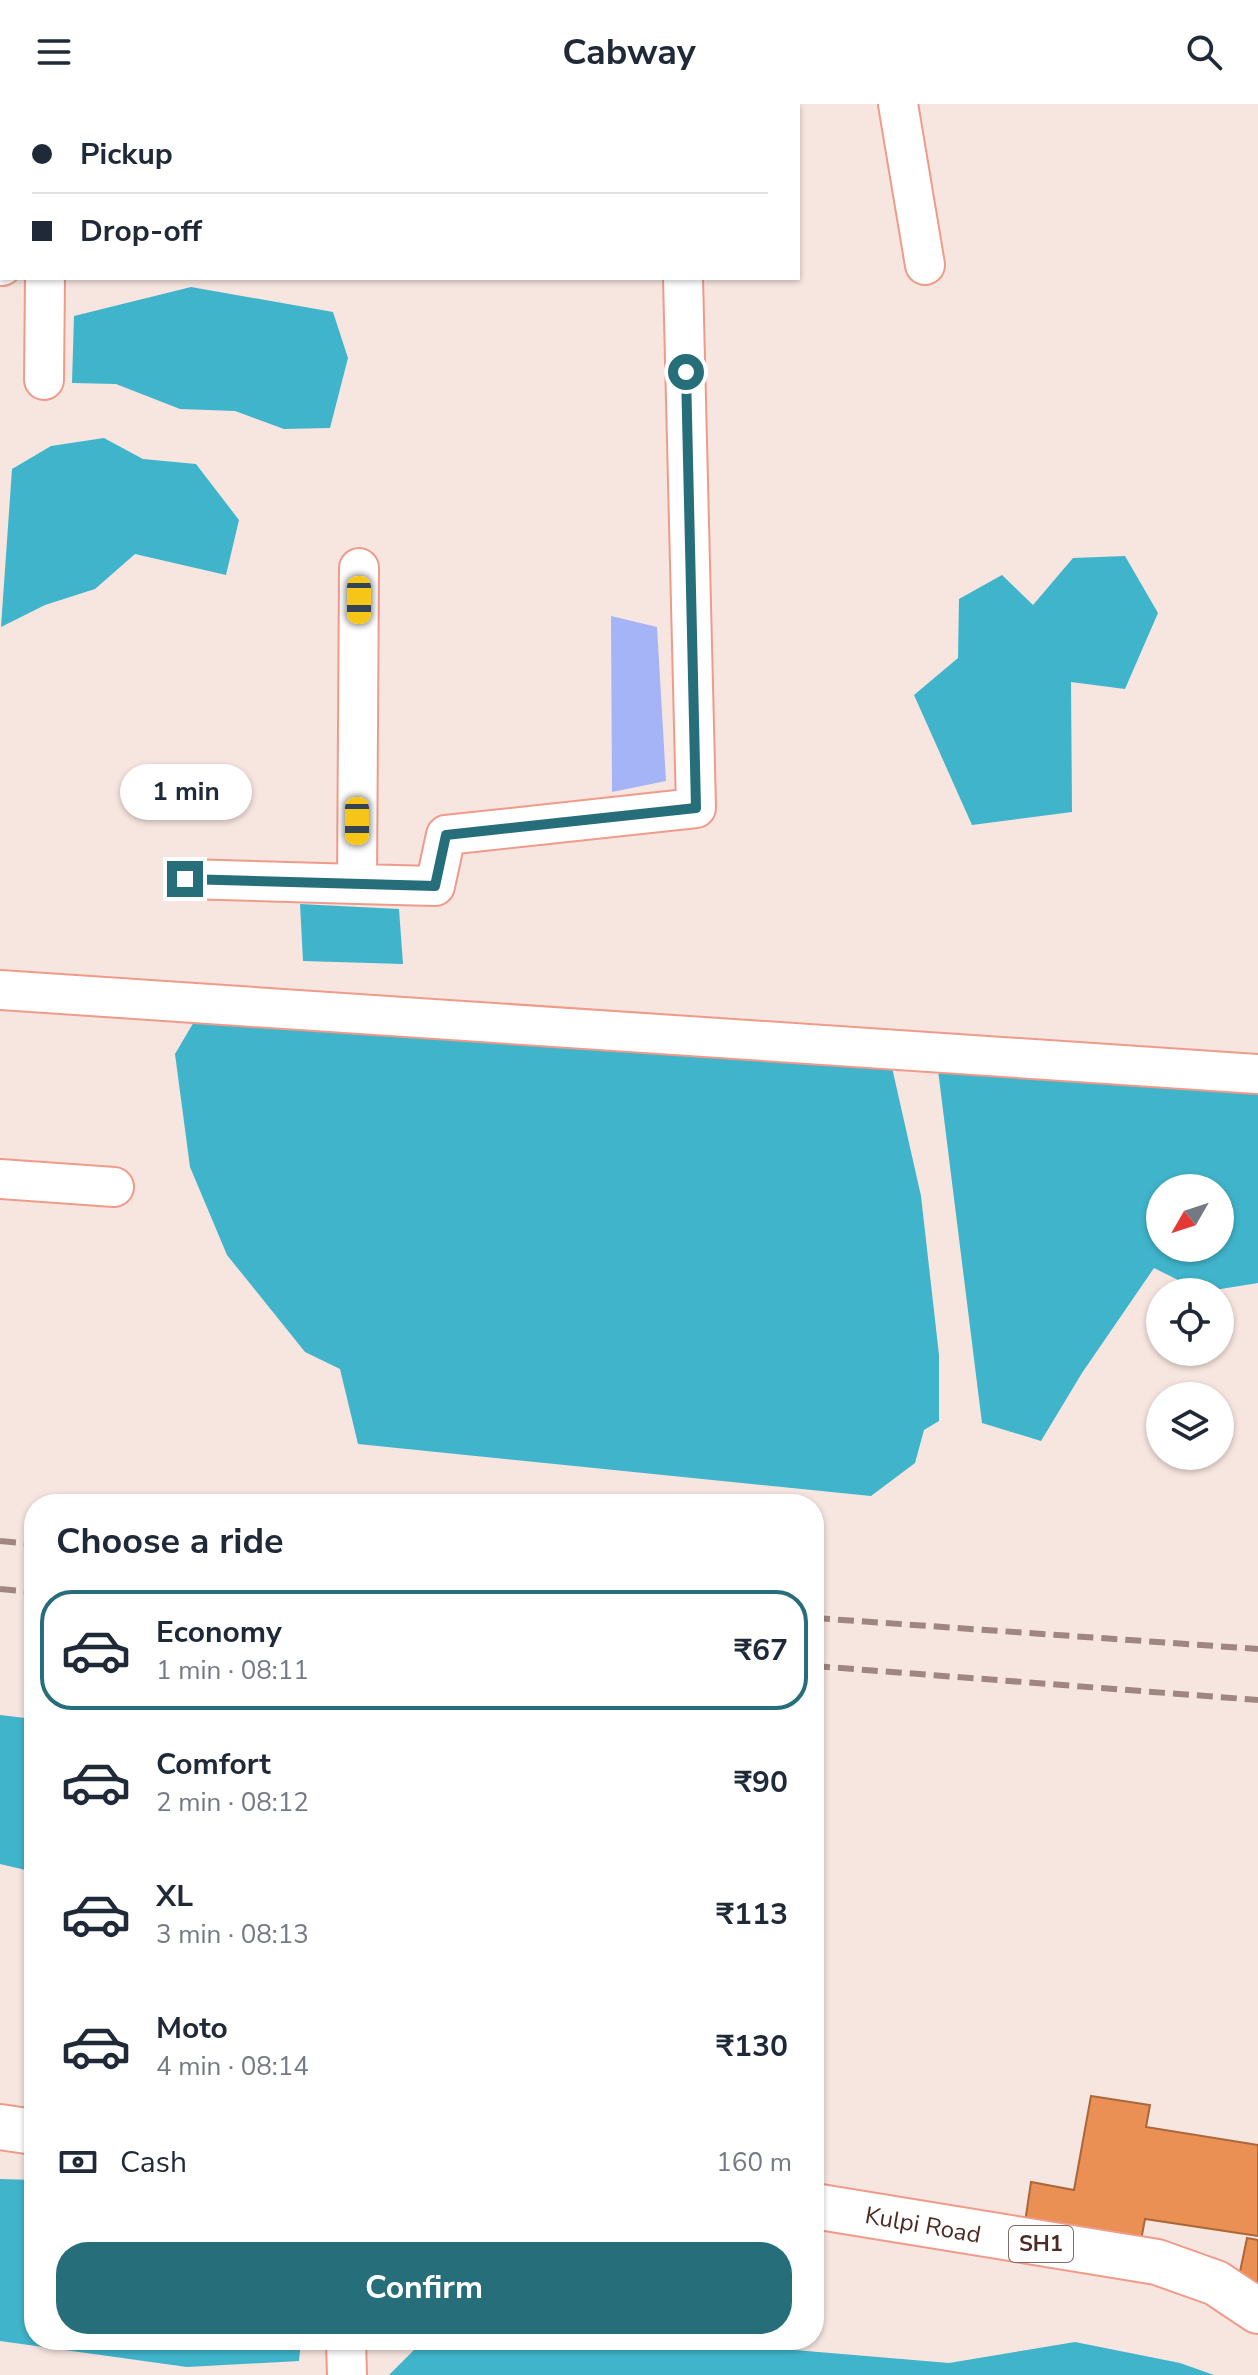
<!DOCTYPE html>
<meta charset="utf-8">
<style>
:root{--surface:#fff;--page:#f2f2f3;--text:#1f2937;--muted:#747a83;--line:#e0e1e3;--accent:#276e7b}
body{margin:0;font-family:"Nunito Sans",sans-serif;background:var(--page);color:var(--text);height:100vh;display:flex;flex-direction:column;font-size:30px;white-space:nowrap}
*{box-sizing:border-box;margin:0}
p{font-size:26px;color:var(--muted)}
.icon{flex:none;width:44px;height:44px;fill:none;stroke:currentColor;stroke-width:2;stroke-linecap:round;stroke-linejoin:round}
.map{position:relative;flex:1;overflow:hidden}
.drawer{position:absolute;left:24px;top:1390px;width:800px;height:856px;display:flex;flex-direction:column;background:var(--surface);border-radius:32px;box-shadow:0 2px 6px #0004}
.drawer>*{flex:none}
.top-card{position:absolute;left:0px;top:0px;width:800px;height:176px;box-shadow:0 2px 6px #0004;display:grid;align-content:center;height:176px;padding:0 32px;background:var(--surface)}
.needle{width:52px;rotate:231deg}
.buttons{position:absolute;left:1146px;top:1070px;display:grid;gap:16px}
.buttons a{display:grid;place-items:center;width:88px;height:88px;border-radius:50%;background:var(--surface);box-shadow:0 2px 6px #0004;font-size:40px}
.end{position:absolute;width:36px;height:36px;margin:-18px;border:10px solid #276e7b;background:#fff;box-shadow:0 0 0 4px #fff}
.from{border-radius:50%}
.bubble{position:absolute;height:56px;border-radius:28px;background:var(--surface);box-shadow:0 2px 6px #0004;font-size:26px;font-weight:700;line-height:56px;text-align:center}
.car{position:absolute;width:24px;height:48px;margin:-24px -12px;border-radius:10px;box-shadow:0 0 6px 2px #0007;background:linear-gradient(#f5c518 24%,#345 0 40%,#f5c518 0 76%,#345 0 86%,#f5c518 0)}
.top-card b{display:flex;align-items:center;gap:28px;height:76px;font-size:30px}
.top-card b+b{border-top:2px solid var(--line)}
.top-card i{width:20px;height:20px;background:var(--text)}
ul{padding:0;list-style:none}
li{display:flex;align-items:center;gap:24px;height:120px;margin:0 16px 12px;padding:0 16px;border:4px solid transparent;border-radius:32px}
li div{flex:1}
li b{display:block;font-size:30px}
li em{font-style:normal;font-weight:700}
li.active{border-color:var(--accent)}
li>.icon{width:72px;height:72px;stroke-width:1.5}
h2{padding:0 32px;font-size:36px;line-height:96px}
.pay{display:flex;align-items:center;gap:20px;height:88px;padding:0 32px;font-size:30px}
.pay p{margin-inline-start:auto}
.cta{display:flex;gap:16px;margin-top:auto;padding:16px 32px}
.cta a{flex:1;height:92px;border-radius:32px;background:var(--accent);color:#fff;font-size:32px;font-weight:700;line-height:92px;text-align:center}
header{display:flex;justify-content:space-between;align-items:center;height:104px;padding:0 32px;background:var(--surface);font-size:36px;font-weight:700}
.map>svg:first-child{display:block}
.green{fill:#a4b4f6}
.water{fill:#40b4cb;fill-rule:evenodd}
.building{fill:#ea9054;stroke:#aa6739;stroke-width:2}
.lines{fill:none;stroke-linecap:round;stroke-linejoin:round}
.minor-casing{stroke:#f09b89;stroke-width:42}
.primary-casing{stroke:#f09b89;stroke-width:48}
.minor{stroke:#fff;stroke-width:38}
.primary{stroke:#fff;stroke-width:44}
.rail{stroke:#a08680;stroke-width:6;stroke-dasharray:16 8;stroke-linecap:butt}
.route{stroke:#276e7b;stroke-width:10}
.labels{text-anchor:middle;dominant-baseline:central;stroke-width:7;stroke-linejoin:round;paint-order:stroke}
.shield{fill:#fff;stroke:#826b65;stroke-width:2}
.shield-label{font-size:22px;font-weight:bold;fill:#4d2b23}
.street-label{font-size:24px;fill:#4d2b23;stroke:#fff}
</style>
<header><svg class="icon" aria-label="menu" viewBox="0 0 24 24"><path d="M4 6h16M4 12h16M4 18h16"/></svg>Cabway<svg class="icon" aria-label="search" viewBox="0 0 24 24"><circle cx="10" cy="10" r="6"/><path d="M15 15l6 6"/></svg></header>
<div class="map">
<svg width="1258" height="2271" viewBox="0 0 1258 2271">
<rect width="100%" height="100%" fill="#f7e5e0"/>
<polygon class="green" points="611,512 657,523 666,677 612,688"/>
<g class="water">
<polygon points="191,183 333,208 348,254 330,324 284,325 235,307 180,305 116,280 72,279 74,212"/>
<polygon points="104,334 143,355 196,360 239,416 226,471 135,450 95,485 45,501 1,523 12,365 51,342"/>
<polygon points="1125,452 1158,509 1125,585 1071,578 1072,708 972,721 914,591 958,554 959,495 1002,471 1033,501 1073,454"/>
<polygon points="300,800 399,805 403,860 303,857"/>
<polygon points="198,911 891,959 921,1092 939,1251 939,1317 924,1326 915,1359 871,1392 358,1340 340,1265 305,1248 227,1151 190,1063 175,950"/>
<path d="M937 958 1258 979V1179L1202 1188 1154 1164 1082 1269 1041 1337 982 1319ZM1160 1084H1220V1144H1160Z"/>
<polygon points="0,1611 34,1615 34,1768 0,1760"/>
<polygon points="0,2075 34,2076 34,2236 301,2236 299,2257 187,2263 0,2237"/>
<polygon points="424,2236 675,2236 949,2259 1075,2238 1180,2259 1214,2271 389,2271"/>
</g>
<g class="building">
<polygon points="1091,1992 1150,2001 1146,2023 1258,2041 1258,2132 1145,2115 1138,2152 1023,2132 1031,2078 1074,2086"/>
<polygon points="1247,2134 1258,2136 1258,2201 1236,2187"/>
</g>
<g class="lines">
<g class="minor-casing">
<g id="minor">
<polyline points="374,0 374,2"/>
<polyline points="898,0 925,161"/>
<polyline points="46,2 46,0"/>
<polyline points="0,162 2,162"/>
<polyline points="44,276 45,174"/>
<polyline points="359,464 357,780 435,782 446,731 696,704 683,174"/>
<polyline points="185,775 357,780"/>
<polyline points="0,886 1258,970"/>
<polyline points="0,1075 114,1083"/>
<polyline points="346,2236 347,2271"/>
</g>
</g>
<g class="primary-casing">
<g id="primary">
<polyline points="0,2023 34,2028"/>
<polyline points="814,2102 1157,2158 1216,2179 1258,2207"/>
</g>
</g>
<use href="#minor" class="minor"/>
<use href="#primary" class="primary"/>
<g class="rail">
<polyline points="0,1437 34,1440"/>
<polyline points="0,1485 34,1488"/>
<polyline points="814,1514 1258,1545"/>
<polyline points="814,1562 1258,1596"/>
</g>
</g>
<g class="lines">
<polyline class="route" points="185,775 435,782 446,731 696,704 686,268"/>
</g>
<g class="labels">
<rect class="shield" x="1009" y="2122" width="64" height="36" rx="6"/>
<g class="shield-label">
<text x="1041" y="2140">SH1</text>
</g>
<g class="street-label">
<text transform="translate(923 2121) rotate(10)">Kulpi Road</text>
</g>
</g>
</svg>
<div class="buttons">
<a><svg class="needle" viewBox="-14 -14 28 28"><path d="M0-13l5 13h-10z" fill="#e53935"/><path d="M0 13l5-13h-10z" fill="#747a83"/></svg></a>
<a><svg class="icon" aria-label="locate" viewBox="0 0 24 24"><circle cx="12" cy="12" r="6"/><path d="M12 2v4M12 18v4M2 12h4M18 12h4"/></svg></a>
<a><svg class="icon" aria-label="layers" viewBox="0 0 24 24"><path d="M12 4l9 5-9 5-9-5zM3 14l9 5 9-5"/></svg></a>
</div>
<i class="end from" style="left:686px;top:268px"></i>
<i class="end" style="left:185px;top:775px"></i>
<div class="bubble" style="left:120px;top:660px;width:132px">1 min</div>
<i class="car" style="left:359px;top:496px;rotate:180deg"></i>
<i class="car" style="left:357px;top:717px;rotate:180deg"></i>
<div class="top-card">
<b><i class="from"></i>Pickup</b>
<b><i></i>Drop-off</b>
</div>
<section class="drawer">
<h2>Choose a ride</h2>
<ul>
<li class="active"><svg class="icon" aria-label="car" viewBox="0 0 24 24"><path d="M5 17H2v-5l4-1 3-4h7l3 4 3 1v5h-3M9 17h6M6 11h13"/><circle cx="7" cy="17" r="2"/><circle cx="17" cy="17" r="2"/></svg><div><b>Economy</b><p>1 min · 08:11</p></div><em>₹67</em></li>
<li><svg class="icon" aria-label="car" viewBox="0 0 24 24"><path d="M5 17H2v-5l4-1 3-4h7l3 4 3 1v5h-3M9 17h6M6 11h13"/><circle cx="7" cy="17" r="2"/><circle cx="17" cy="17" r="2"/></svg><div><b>Comfort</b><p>2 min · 08:12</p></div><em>₹90</em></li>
<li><svg class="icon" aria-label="car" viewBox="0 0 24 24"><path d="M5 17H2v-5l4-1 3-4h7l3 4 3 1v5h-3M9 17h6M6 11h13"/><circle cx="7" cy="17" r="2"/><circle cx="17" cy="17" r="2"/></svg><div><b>XL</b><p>3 min · 08:13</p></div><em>₹113</em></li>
<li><svg class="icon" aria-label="car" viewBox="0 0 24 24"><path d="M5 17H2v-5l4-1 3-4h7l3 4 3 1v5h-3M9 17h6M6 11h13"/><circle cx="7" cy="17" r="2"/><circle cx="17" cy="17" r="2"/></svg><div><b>Moto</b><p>4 min · 08:14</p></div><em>₹130</em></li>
</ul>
<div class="pay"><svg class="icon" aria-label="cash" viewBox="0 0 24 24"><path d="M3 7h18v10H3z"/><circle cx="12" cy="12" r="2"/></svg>Cash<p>160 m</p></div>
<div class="cta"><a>Confirm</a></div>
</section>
</div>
